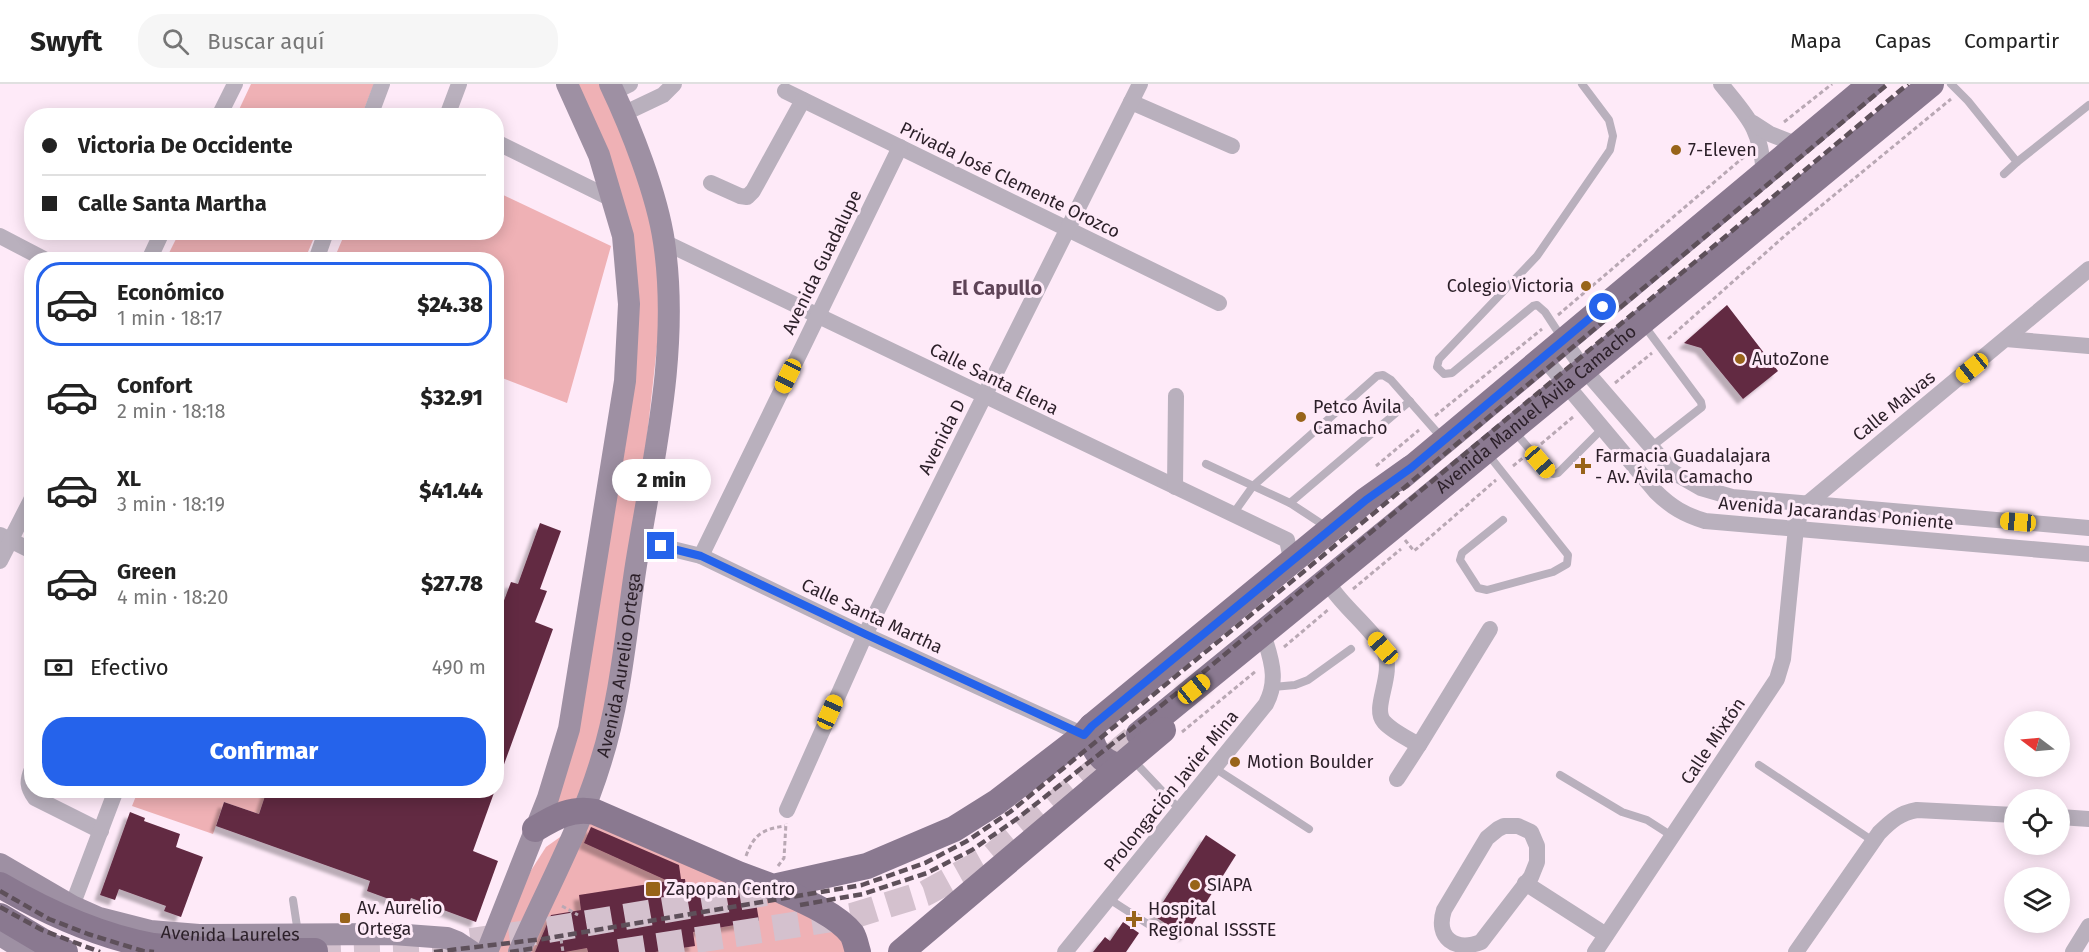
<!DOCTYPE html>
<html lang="es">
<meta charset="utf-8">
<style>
:root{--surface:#fff;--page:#f6f6f6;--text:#222;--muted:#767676;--line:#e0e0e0;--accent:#2563eb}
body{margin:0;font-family:"Fira Sans",sans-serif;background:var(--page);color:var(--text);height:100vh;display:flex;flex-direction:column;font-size:22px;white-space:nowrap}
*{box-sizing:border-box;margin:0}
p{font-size:20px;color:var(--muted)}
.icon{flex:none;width:33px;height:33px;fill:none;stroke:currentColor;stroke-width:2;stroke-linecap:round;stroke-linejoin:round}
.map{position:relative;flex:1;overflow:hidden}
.details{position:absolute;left:24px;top:168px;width:480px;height:546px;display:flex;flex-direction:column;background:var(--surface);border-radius:24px;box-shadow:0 3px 15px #0003}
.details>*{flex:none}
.banner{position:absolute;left:24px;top:24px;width:480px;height:132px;border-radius:24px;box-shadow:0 3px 15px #0003;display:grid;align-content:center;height:132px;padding:0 18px;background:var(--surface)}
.needle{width:39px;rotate:286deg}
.fabs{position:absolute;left:2004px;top:627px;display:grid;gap:12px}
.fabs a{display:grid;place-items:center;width:66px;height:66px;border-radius:50%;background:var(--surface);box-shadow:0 3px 15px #0003;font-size:30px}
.end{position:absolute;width:27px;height:27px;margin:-14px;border:8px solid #2563eb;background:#fff;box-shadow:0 0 0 3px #fff}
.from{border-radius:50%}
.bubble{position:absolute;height:42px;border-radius:21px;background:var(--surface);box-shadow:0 3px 15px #0003;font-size:20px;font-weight:800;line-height:42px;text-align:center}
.car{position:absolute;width:18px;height:36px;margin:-18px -9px;border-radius:8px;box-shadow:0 0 4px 2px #0007;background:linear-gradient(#f5c518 24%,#345 0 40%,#f5c518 0 76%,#345 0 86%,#f5c518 0)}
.banner b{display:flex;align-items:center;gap:21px;height:57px;font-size:22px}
.banner b+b{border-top:2px solid var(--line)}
.banner i{width:15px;height:15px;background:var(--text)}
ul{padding:10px 0 0;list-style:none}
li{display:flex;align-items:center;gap:18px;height:84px;margin:0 12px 9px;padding:0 6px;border:3px solid transparent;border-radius:24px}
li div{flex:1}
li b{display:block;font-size:22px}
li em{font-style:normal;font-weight:800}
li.on{border-color:var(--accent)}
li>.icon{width:54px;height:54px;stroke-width:1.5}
.pay{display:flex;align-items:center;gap:15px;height:66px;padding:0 18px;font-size:22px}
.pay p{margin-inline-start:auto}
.button{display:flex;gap:12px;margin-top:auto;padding:12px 18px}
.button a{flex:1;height:69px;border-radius:24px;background:var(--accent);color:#fff;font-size:24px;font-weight:800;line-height:69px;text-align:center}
header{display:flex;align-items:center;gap:36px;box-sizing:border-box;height:84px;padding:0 30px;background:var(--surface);border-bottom:2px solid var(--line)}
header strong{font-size:28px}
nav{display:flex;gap:33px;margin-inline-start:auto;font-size:21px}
.search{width:420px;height:54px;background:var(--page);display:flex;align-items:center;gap:15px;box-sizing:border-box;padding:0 21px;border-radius:24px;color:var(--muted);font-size:22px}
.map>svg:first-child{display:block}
.green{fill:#efb1b5}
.building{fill:#622b43;filter:url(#shadow)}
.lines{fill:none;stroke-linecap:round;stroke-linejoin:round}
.primary-tunnel{stroke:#d4c1ce;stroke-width:26;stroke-dasharray:26 13;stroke-linecap:butt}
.path{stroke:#b9a8b4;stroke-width:3;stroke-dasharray:4.5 3;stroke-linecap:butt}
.service{stroke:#b9b0bd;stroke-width:8}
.minor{stroke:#b9b0bd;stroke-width:16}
.secondary{stroke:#9e90a3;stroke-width:22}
.primary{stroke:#8a7990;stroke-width:26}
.rail{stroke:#5e505a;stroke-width:4.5;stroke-dasharray:9 4.5;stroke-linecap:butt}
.route{stroke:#2563eb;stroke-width:8}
.poi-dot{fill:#98641a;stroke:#feeaf8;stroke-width:2}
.labels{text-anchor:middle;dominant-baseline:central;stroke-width:6;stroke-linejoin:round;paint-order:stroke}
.poi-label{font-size:18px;fill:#2b1f28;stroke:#feeaf8;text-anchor:start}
.street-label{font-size:18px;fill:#2b1f28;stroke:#feeaf8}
.neighbourhood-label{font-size:20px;font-weight:bold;fill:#5e4457;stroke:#feeaf8}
</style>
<header>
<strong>Swyft</strong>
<div class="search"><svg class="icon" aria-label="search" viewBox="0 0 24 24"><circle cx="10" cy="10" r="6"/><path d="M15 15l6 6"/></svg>Buscar aquí</div>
<nav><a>Mapa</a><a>Capas</a><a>Compartir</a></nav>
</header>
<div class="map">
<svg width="2089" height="868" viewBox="0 0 2089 868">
<defs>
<filter id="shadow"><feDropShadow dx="-5.5" dy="5.5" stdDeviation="1.5" flood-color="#0004"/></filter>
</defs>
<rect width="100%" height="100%" fill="#feeaf8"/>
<g class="green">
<polygon points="251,0 374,0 362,31 236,32"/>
<polygon points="573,0 604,0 646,103 664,200 633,478 586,715 556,723 634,209"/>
<polygon points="497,108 611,162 567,319 497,292 496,176 334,175 345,149 496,148"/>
<polygon points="179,149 179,148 316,149 305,175 166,175"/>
<polygon points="138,707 267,707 259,730 224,718 213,750 132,722"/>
<polygon points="588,733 732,793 828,843 843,856 846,868 526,868"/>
<polygon points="563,751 513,868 496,868 530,788 546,763"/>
</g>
<g class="building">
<polygon points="1727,221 1778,287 1743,315 1701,264 1684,259"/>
<polygon points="540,439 561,447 540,505 547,507 535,538 553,545 498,697 496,697 496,526 500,527 511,498 518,500"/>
<polygon points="267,706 495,706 473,767 498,777 476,838 411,814 408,822 367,807 370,797 216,742 224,718 259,730"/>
<polygon points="130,728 145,734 144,737 180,750 176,763 203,773 181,833 164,827 166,822 119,805 115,816 100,811"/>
<polygon points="591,743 679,781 681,795 685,795 687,810 730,803 755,812 759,837 693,848 695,862 655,868 588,868 587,864 565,868 535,868 551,831 581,826 579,811 668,797 584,759"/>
<polygon points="1206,751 1236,771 1185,852 1154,832"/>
<polygon points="1123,838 1139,849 1126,868 1093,868 1105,853 1110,857"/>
</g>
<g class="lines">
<g class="primary-tunnel">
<polyline points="315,867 436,862 535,848 789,805"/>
<polyline points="619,868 852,832 926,809 991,773 1139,650"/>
</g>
<g class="path">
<polyline points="1784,38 1832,0"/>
<polyline points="1558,231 1745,72"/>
<polyline points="1668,255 1788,149 1951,15"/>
<polyline points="1615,299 1652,269"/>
<polyline points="1435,332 1542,245"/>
<polyline points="1541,360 1573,333"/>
<polyline points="1376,382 1419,346"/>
<polyline points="1513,382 1524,373"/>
<polyline points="1405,456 1414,467 1496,396"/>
<polyline points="1353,505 1401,465"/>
<polyline points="1284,563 1329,525"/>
<polyline points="1182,648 1256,587"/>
<path d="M746 772C754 750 763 745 785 742"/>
<polyline points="778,782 784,774 786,739"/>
<polyline points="562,822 578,831"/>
<polyline points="561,855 563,868"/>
</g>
<g class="service">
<polyline points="1951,0 1968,17 2017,78 2089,21"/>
<polyline points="2004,90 2017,78"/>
<polyline points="1643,240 1701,318 1702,323 1651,363"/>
<polyline points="1562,254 1545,228 1537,221 1533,222 1452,289 1444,290 1437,283 1439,275 1537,172 1610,66 1613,52 1609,36 1582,0"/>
<polyline points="1514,347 1549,388 1553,390 1558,389 1603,344"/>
<polyline points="1487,369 1568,471 1567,480 1553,488 1487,506 1478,504 1460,476 1462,469 1503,436"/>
<polyline points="1206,380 1290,419 1328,444"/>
<polyline points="1290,419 1410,317"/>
<polyline points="1233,430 1253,402 1377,292 1383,291 1391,296 1442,354"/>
<polyline points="1273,603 1295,601 1308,596 1351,565"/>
<polyline points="1132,675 1181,727"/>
<polyline points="1759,681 1873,757"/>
<polyline points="1216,685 1309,745"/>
<polyline points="1560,691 1622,728 1647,736 1672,752"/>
<polyline points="1109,815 1154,844"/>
<polyline points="293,816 298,849"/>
</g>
<g class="minor">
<path d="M1721 0C1749 35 1760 43 1764 89"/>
<polyline points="785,7 1219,219"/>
<polyline points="614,8 630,0"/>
<polyline points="1131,18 1232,62"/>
<polyline points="623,30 663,11 674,0"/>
<polyline points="219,32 235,0"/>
<polyline points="370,32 382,0"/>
<polyline points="447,32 459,0"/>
<polyline points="1753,39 1770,50 1798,61"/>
<polyline points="496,58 612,115"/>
<polyline points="711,99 740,112 747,113 753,107 803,16"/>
<polyline points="0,152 46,176"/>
<polyline points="664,158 1287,456 1292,479"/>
<polyline points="149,176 162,148"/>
<polyline points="316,176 326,148"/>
<polyline points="2006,255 2089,262"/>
<polyline points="1563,256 1584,285 1673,388 1701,404 1732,413 2089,444"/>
<path d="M1543 273 1656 408C1671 423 1685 431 1705 437L2089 470"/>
<polyline points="1175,403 1176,312"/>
<polyline points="0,451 32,467"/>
<polyline points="640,457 701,472 865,551 1084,651"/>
<polyline points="701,472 900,63"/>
<polyline points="0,477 32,414"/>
<path d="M1333 506C1346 525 1375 548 1384 567 1395 591 1371 624 1384 638 1392 647 1408 655 1419 661L1490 545"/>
<path d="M32 685C27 697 27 703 35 714L101 747"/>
<polyline points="1397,695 1419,661"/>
<polyline points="787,726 865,551 1140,0"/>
<polyline points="2060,733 2089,735"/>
<path d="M1504 742H1518L1531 748 1537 762V778L1531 793 1481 858C1455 868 1435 854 1444 826L1487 754 1498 745Z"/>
<polyline points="1525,799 1606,851"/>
<polyline points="72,822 116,706"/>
<path d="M1065 868 1266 620C1277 599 1273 581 1266 559"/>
<polyline points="1595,868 1777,595 1783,575 1796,444 1800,431 1807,420 2089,185"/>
<path d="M1796 868 1879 749C1891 737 1900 729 1917 726L2014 731"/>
<polyline points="2073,868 2089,842"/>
</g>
<g class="secondary">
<path id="s1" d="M0 780 72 822 99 834 150 847 199 851 393 850 447 854 457 858 472 868"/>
<polyline points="0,851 28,868"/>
<polyline points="487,868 548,714 569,645 625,297 629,220 623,152 599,71 567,0"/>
<path id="s2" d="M519 868C547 805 581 743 601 677 621 614 626 546 636 481 653 375 680 265 664 158 657 110 631 44 610 0"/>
</g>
<g class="primary">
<polyline points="1400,394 1871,0"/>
<path d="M1092 642C1087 661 1101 679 1120 682"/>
<path id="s3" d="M1139 650 1394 442 1931 0"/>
<path d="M535 745C555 733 572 723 595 728L738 790 773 803 867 782 954 745 997 718 1084 651 1092 642 1366 416 1411 384"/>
<path d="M0 801C48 829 98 852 153 862 206 868 261 867 315 867"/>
<path d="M773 803C797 814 836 829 852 850 855 855 856 862 858 868"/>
<polyline points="0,832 52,863 65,868"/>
<polyline points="901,868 1163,646"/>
</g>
<g class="rail">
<polyline points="0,807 49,835 88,850 143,867 154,868"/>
<polyline points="800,821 863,810 927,789 972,766 1018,734 1200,591 1908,0"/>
<polyline points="0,823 42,846 100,868"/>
<polyline points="434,868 543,855 862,801 925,779 967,757 1010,728 1308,484 1888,0"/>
<polyline points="510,868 536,864"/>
</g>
</g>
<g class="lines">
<polyline class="route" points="661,462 701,472 865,550 1084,651 1092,642 1366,416 1411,384 1603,223"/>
</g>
<g class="poi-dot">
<circle cx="1676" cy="66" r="6"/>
<circle cx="1586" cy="202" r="6"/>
<circle cx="1740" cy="275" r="6"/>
<circle cx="1301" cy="333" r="6"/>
<path d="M1580 373h6v6h6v6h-6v6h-6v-6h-6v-6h6z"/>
<circle cx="1235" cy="678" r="6"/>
<circle cx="1195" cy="801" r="6"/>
<rect x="645" y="797" width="16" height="16" rx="3"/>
<rect x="339" y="828" width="12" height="12" rx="3"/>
<path d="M1131 826h6v6h6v6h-6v6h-6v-6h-6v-6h6z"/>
</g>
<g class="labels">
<g class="poi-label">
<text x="1688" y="66">7-Eleven</text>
<text x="1574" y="202" text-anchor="end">Colegio Victoria</text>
<text x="1752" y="275">AutoZone</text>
<text x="1313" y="323">Petco Ávila<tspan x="1313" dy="21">Camacho</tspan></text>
<text x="1595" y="372">Farmacia Guadalajara<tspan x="1595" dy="21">- Av. Ávila Camacho</tspan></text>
<text x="1247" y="678">Motion Boulder</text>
<text x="1207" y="801">SIAPA</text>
<text x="666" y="805">Zapopan Centro</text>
<text x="357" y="824">Av. Aurelio<tspan x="357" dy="21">Ortega</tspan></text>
<text x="1148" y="825">Hospital<tspan x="1148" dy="21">Regional ISSSTE</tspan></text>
</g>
<g class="street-label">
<text transform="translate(1010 96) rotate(26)">Privada José Clemente Orozco</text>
<text transform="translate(822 178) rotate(-64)">Avenida Guadalupe</text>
<text transform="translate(994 295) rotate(26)">Calle Santa Elena</text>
<text transform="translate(1894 322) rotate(-39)">Calle Malvas</text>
<text stroke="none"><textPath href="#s3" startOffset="513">Avenida Manuel Ávila Camacho</textPath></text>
<text transform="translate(942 353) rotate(-63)">Avenida D</text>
<text transform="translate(1836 429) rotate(5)">Avenida Jacarandas Poniente</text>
<text transform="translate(872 532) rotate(25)">Calle Santa Martha</text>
<text stroke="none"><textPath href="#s2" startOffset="306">Avenida Aurelio Ortega</textPath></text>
<text transform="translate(1713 657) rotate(-56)">Calle Mixtón</text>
<text transform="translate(1171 707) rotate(-51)">Prolongación Javier Mina</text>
<text stroke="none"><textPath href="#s1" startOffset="246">Avenida Laureles</textPath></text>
</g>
<g class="neighbourhood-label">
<text x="997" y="204">El Capullo</text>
</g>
</g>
</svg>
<div class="fabs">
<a><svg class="needle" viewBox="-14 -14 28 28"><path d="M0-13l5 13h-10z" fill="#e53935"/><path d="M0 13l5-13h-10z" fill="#767676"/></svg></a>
<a><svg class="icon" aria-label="locate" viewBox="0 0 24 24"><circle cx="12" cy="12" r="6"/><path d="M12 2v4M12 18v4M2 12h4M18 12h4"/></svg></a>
<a><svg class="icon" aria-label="layers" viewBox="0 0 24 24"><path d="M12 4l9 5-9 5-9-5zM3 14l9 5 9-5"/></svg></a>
</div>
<i class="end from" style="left:1603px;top:223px"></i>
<i class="end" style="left:661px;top:462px"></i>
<div class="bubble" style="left:612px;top:375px;width:99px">2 min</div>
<i class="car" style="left:1972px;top:284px;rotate:231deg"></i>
<i class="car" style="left:788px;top:292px;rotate:206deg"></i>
<i class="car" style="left:1540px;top:378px;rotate:139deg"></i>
<i class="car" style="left:2018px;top:438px;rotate:275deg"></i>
<i class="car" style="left:1383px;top:564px;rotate:319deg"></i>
<i class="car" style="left:1194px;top:605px;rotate:51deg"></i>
<i class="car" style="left:830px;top:628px;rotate:24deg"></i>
<div class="banner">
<b><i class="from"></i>Victoria De Occidente</b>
<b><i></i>Calle Santa Martha</b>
</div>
<section class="details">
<ul>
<li class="on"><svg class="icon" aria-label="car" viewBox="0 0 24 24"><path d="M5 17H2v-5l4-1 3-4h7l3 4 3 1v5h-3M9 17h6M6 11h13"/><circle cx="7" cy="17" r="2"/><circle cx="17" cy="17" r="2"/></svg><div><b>Económico</b><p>1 min · 18:17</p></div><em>$24.38</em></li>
<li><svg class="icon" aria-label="car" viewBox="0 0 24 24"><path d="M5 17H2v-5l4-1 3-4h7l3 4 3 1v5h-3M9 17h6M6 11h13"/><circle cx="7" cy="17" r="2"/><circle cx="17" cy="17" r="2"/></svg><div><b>Confort</b><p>2 min · 18:18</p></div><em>$32.91</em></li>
<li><svg class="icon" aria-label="car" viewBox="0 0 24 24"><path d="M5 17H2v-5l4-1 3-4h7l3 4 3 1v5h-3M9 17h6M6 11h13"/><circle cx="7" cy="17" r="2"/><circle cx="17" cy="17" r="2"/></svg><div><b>XL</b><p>3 min · 18:19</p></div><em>$41.44</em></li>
<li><svg class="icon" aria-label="car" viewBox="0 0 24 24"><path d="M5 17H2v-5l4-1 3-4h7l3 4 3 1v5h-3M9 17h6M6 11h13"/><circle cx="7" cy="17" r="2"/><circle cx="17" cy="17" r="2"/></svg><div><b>Green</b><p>4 min · 18:20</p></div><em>$27.78</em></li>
</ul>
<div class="pay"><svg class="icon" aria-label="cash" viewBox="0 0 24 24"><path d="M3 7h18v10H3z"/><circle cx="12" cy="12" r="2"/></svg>Efectivo<p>490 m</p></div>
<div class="button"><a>Confirmar</a></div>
</section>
</div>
